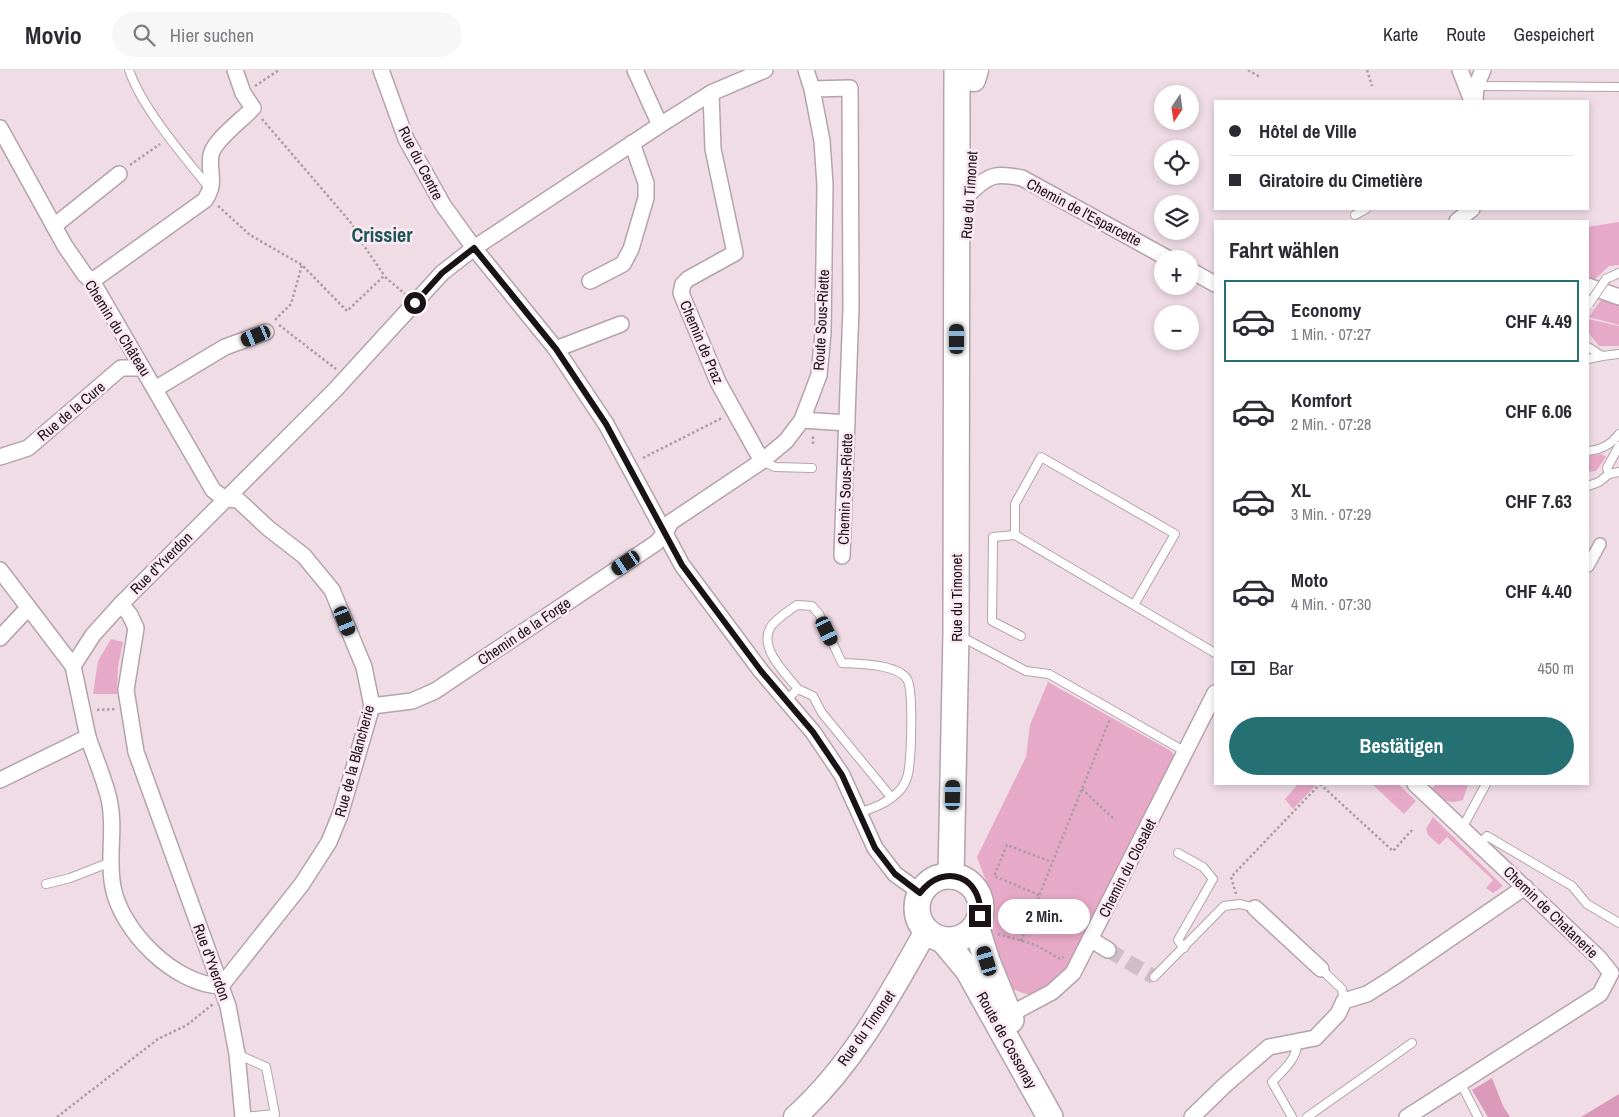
<!DOCTYPE html>
<html lang="de">
<meta charset="utf-8">
<style>
:root{--surface:#fff;--page:#f7f7f7;--text:#2b2b33;--muted:#7c7c81;--line:#e1e1e2;--accent:#257073}
body{margin:0;font-family:"Archivo Narrow",sans-serif;background:var(--page);color:var(--text);height:100vh;display:flex;flex-direction:column;font-size:19px;white-space:nowrap}
*{box-sizing:border-box;margin:0}
p{font-size:16px;color:var(--muted)}
.icon{flex:none;width:28px;height:28px;fill:none;stroke:currentColor;stroke-width:2;stroke-linecap:round;stroke-linejoin:round}
.map{position:relative;flex:1;overflow:hidden}
.panel{position:absolute;left:1214px;top:150px;width:375px;height:565px;display:flex;flex-direction:column;background:var(--surface);border-radius:0px;box-shadow:0 2px 8px #0003}
.panel>*{flex:none}
.top-card{position:absolute;left:1214px;top:30px;width:375px;height:110px;border-radius:0px;box-shadow:0 2px 8px #0003;display:grid;align-content:center;height:110px;padding:0 15px;background:var(--surface)}
.needle{width:32px;rotate:193deg}
.tools{position:absolute;left:1154px;top:15px;display:grid;gap:10px}
.tools a{display:grid;place-items:center;width:45px;height:45px;border-radius:50%;background:var(--surface);box-shadow:0 2px 8px #0003;font-size:25px}
.end{position:absolute;width:22px;height:22px;margin:-11px;border:6px solid #191316;background:#fff;box-shadow:0 0 0 2px #fff}
.from{border-radius:50%}
.bubble{position:absolute;height:35px;border-radius:18px;background:var(--surface);box-shadow:0 2px 8px #0003;font-size:16px;font-weight:700;line-height:35px;text-align:center}
.car{position:absolute;width:15px;height:30px;margin:-15px -8px;border-radius:6px;box-shadow:0 0 4px 1px #0007;background:linear-gradient(#222 24%,#8ab4d8 0 40%,#222 0 76%,#8ab4d8 0 86%,#222 0)}
.top-card b{display:flex;align-items:center;gap:18px;height:48px;font-size:19px}
.top-card b+b{border-top:1px solid var(--line)}
.top-card i{width:12px;height:12px;background:var(--text)}
ul{padding:0;list-style:none}
li{display:flex;align-items:center;gap:15px;height:82px;margin:0 10px 8px;padding:0 5px;border:2px solid transparent;border-radius:0px}
li div{flex:1}
li b{display:block;font-size:19px}
li em{font-style:normal;font-weight:700}
li.selected{border-color:var(--accent)}
li>.icon{width:45px;height:45px;stroke-width:1.5}
h2{padding:0 15px;font-size:22px;line-height:60px}
.pay{display:flex;align-items:center;gap:12px;height:55px;padding:0 15px;font-size:19px}
.pay p{margin-inline-start:auto}
.primary-button{display:flex;gap:10px;margin-top:auto;padding:10px 15px}
.primary-button a{flex:1;height:58px;border-radius:30px;background:var(--accent);color:#fff;font-size:20px;font-weight:700;line-height:58px;text-align:center}
header{display:flex;align-items:center;gap:30px;box-sizing:border-box;height:70px;padding:0 25px;background:var(--surface);border-bottom:1px solid var(--line)}
header strong{font-size:24px}
nav{display:flex;gap:28px;margin-inline-start:auto;font-size:18px}
.search{width:350px;height:45px;background:var(--page);display:flex;align-items:center;gap:12px;box-sizing:border-box;padding:0 18px;border-radius:28px;color:var(--muted);font-size:19px}
.map>svg:first-child{display:block}
.green{fill:#e7a9c8}
.forest{fill:#dc9abb}
.lines{fill:none;stroke-linecap:round;stroke-linejoin:round}
.minor-tunnel{stroke:#cfbec6;stroke-width:15;stroke-dasharray:15 8;stroke-linecap:butt}
.service-casing{stroke:#b5a3ab;stroke-width:10}
.pedestrian-casing{stroke:#b5a3ab;stroke-width:14}
.minor-casing{stroke:#b5a3ab;stroke-width:18}
.secondary-casing{stroke:#b5a3ab;stroke-width:25}
.primary-casing{stroke:#b5a3ab;stroke-width:28}
.path{stroke:#ac9da4;stroke-width:2.5;stroke-dasharray:2.5 2.5;stroke-linecap:butt}
.service{stroke:#fff;stroke-width:8}
.pedestrian{stroke:#fff;stroke-width:11}
.minor{stroke:#fff;stroke-width:15}
.secondary{stroke:#fff;stroke-width:22}
.primary{stroke:#fff;stroke-width:25}
.service-bridge-casing{stroke:#b5a3ab;stroke-width:10;stroke-linecap:butt}
.service-bridge{stroke:#fff;stroke-width:8}
.route{stroke:#191316;stroke-width:6}
.labels{text-anchor:middle;dominant-baseline:central;stroke-width:5;stroke-linejoin:round;paint-order:stroke}
.street-label{font-size:15px;fill:#191316;stroke:#fce9f2}
.district-label{font-size:20px;font-weight:bold;fill:#1a5658;stroke:#fce9f2}
</style>
<header>
<strong>Movio</strong>
<div class="search"><svg class="icon" aria-label="search" viewBox="0 0 24 24"><circle cx="10" cy="10" r="6"/><path d="M15 15l6 6"/></svg>Hier suchen</div>
<nav><a>Karte</a><a>Route</a><a>Gespeichert</a></nav>
</header>
<div class="map">
<svg width="1619" height="1047" viewBox="0 0 1619 1047">
<rect width="100%" height="100%" fill="#efdce5"/>
<g class="green">
<polygon points="1619,152 1619,195 1609,196 1594,210 1588,207 1588,157"/>
<polygon points="1601,230 1619,235 1619,255 1589,247"/>
<polygon points="1588,249 1619,256 1619,276 1599,276 1588,262"/>
<polygon points="1602,384 1606,387 1596,401 1588,402 1588,386"/>
<polygon points="111,569 123,572 118,596 117,624 93,624 98,591"/>
<polygon points="1048,612 1171,681 1176,689 1068,897 1046,917 1029,925 1012,919 1006,912 989,861 994,833 977,787 1026,687 1030,655"/>
<polygon points="1298,714 1317,714 1293,739 1285,729"/>
<polygon points="1372,714 1398,714 1416,731 1404,744"/>
<path d="M1436 714H1468L1463 730C1447 735 1443 730 1432 719Z"/>
<polygon points="1433,747 1503,816 1493,823 1486,818 1493,810 1447,767 1439,775 1428,765 1426,759"/>
</g>
<g class="forest">
<polygon points="1492,1008 1503,1036 1510,1047 1488,1047 1472,1020"/>
<polygon points="1619,1024 1619,1047 1581,1047"/>
</g>
<g class="lines">
<polyline class="minor-tunnel" points="1108,880 1154,907"/>
<g class="service-casing">
<g id="service">
<path d="M129 0C143 40 184 86 210 119"/>
<polyline points="1476,16 1619,17"/>
<polyline points="1355,145 1366,139"/>
<polyline points="1606,209 1619,203"/>
<polyline points="1588,277 1602,286 1619,284"/>
<polyline points="1588,289 1602,286"/>
<path d="M1588 381C1601 380 1611 375 1619 364"/>
<polyline points="762,391 775,397 812,398"/>
<polyline points="1609,404 1607,398 1619,376"/>
<polyline points="1588,416 1599,412 1609,404 1619,402"/>
<polyline points="1015,465 993,467 992,551 1021,566"/>
<polyline points="1134,535 1175,464 1041,387 1015,434 1015,465 1215,583"/>
<polyline points="960,566 1026,601 1049,604 1184,681"/>
<polyline points="798,619 813,626 822,643 891,727"/>
<path d="M786 630 798 619C786 604 759 579 770 558 775 549 789 541 797 535L812 536 819 544 842 593C859 594 897 594 907 609 914 620 911 690 908 704 907 709 903 718 899 721 888 733 873 738 859 743"/>
<polyline points="1461,757 1466,751 1486,714"/>
<polyline points="1479,774 1487,766 1572,816 1587,834 1619,853"/>
<polyline points="1178,783 1203,797 1213,809 1178,870 1184,878"/>
<polyline points="46,814 70,808 111,792"/>
<polyline points="1321,899 1342,919 1344,931"/>
<polyline points="1154,907 1224,836 1240,834 1255,838"/>
<polyline points="237,984 266,997 275,1044 243,1047"/>
<polyline points="1461,1014 1478,1047"/>
<path d="M1292 1047 1272 1012C1283 1000 1298 989 1297 971"/>
<polyline points="1307,1047 1412,973"/>
</g>
</g>
<g class="pedestrian-casing">
<polyline id="pedestrian" points="1588,496 1600,474"/>
</g>
<g class="minor-casing">
<g id="minor">
<polyline points="381,0 406,69 443,135 474,178 556,279 606,354 682,495 761,601 813,662 842,705 875,778 895,804 921,823"/>
<polyline points="635,0 660,55"/>
<polyline points="1460,0 1472,31"/>
<polyline points="812,19 850,18 851,237 842,486"/>
<polyline points="711,23 713,79 735,183 688,209 683,214 681,223 718,312 762,391"/>
<polyline points="1475,31 1476,16 1483,0"/>
<path d="M0 58 65 176 85 205 92 211 213 420 225 429 238 430 268 458 304 486 332 520 364 597 372 636 340 745 329 772 302 814 221 916C175 915 121 861 113 817 107 787 116 758 109 729 104 708 95 688 88 667"/>
<path d="M971 122C989 104 997 103 1022 108L1169 189"/>
<polyline points="1457,151 1472,139"/>
<polyline points="54,156 119,104"/>
<polyline points="1190,200 1215,214"/>
<path d="M92 211 205 130C217 112 208 103 211 85 213 71 242 50 253 38L243 23 235 0"/>
<polyline points="590,211 623,194 631,179 646,128 646,113 632,73"/>
<polyline points="1588,216 1619,227"/>
<polyline points="556,279 621,254"/>
<polyline points="155,319 225,277 266,262"/>
<polyline points="802,350 847,353"/>
<polyline points="0,387 28,378 121,298 142,298"/>
<polyline points="0,500 73,596"/>
<polyline points="121,534 130,545 136,558 126,620 136,682 228,936 237,984 243,1047"/>
<polyline points="0,568 28,538"/>
<polyline points="372,636 412,631 435,621 656,473 665,463 671,452 762,391 786,371 802,350 819,305 823,263 825,115 822,71 812,19 806,0"/>
<polyline points="0,710 88,667 73,596 93,565 121,534 335,320 442,203 474,178 660,55 711,23 765,0"/>
<polyline points="1255,838 1321,899"/>
<polyline points="1090,869 1108,880"/>
<polyline points="1009,945 1052,922 1073,903 1215,623"/>
<polyline points="1192,1047 1225,1015 1269,977 1315,968 1338,944 1344,931 1367,924 1394,907 1525,817"/>
<polyline points="1407,1047 1600,924 1611,903 1599,888 1415,714"/>
</g>
</g>
<g class="secondary-casing">
<g id="secondary">
<polyline points="974,10 977,0"/>
<path d="M795 1047C852 996 889 927 926 861"/>
</g>
</g>
<g class="primary-casing">
<g id="primary">
<polyline points="951,806 956,564 957,0"/>
<circle cx="949" cy="838" r="32"/>
<polyline points="976,856 987,891 1011,950"/>
<polyline points="943,870 968,900 1050,1047"/>
</g>
</g>
<g class="path">
<polyline points="1248,0 1260,7"/>
<polyline points="1367,0 1372,16"/>
<polyline points="255,16 279,0"/>
<polyline points="262,49 352,154 358,167 384,205"/>
<polyline points="130,95 160,74"/>
<polyline points="218,136 250,165 302,195 347,241 384,206 405,224"/>
<polyline points="275,250 291,234 302,195"/>
<polyline points="279,255 336,299"/>
<polyline points="813,374 813,366"/>
<polyline points="643,388 722,348"/>
<polyline points="97,640 116,639"/>
<polyline points="1320,714 1393,781 1413,759"/>
<polyline points="1082,719 1115,750"/>
<polyline points="1236,824 1231,807 1320,714"/>
<polyline points="1039,825 994,806 1007,775 1052,792"/>
<polyline points="998,864 1036,875 1060,889 1064,887"/>
<polyline points="1021,871 1110,649"/>
<polyline points="57,1047 158,969 187,955 213,934"/>
</g>
<use href="#service" class="service"/>
<use href="#pedestrian" class="pedestrian"/>
<use href="#minor" class="minor"/>
<use href="#secondary" class="secondary"/>
<use href="#primary" class="primary"/>
<g class="service-bridge-casing">
<polyline id="service-bridge" points="1589,234 1606,209"/>
</g>
<use href="#service-bridge" class="service-bridge"/>
</g>
<g class="lines">
<path class="route" d="M415 233 442 203 474 178 556 279 606 354 682 495 761 601 813 662 842 705 875 778 895 804 920 823C944 791 983 807 980 846"/>
</g>
<g class="labels">
<g class="street-label">
<text transform="translate(421 93) rotate(63)">Rue du Centre</text>
<text transform="translate(969 125) rotate(-86)">Rue du Timonet</text>
<text transform="translate(1084 142) rotate(28)">Chemin de l'Esparcette</text>
<text transform="translate(821 250) rotate(-87)">Route Sous-Riette</text>
<text transform="translate(118 258) rotate(58)">Chemin du Château</text>
<text transform="translate(702 272) rotate(67)">Chemin de Praz</text>
<text transform="translate(71 341) rotate(-40)">Rue de la Cure</text>
<text transform="translate(845 419) rotate(-88)">Chemin Sous-Riette</text>
<text transform="translate(161 493) rotate(-45)">Rue d'Yverdon</text>
<text transform="translate(956 528) rotate(-90)">Rue du Timonet</text>
<text transform="translate(524 561) rotate(-34)">Chemin de la Forge</text>
<text transform="translate(354 691) rotate(-75)">Rue de la Blancherie</text>
<text transform="translate(1127 798) rotate(-63)">Chemin du Closalet</text>
<text transform="translate(1551 842) rotate(44)">Chemin de Chatanerie</text>
<text transform="translate(212 892) rotate(70)">Rue d'Yverdon</text>
<text transform="translate(866 958) rotate(-55)">Rue du Timonet</text>
<text transform="translate(1007 970) rotate(61)">Route de Cossonay</text>
</g>
<g class="district-label">
<text x="382" y="164">Crissier</text>
</g>
</g>
</svg>
<div class="tools">
<a><svg class="needle" viewBox="-14 -14 28 28"><path d="M0-13l5 13h-10z" fill="#e53935"/><path d="M0 13l5-13h-10z" fill="#7c7c81"/></svg></a>
<a><svg class="icon" aria-label="locate" viewBox="0 0 24 24"><circle cx="12" cy="12" r="6"/><path d="M12 2v4M12 18v4M2 12h4M18 12h4"/></svg></a>
<a><svg class="icon" aria-label="layers" viewBox="0 0 24 24"><path d="M12 4l9 5-9 5-9-5zM3 14l9 5 9-5"/></svg></a>
<a>+</a>
<a>−</a>
</div>
<i class="end from" style="left:415px;top:233px"></i>
<i class="end" style="left:980px;top:846px"></i>
<div class="bubble" style="left:998px;top:829px;width:92px">2 Min.</div>
<i class="car" style="left:256px;top:266px;rotate:248deg"></i>
<i class="car" style="left:957px;top:269px;rotate:0deg"></i>
<i class="car" style="left:626px;top:493px;rotate:236deg"></i>
<i class="car" style="left:345px;top:551px;rotate:158deg"></i>
<i class="car" style="left:827px;top:561px;rotate:155deg"></i>
<i class="car" style="left:953px;top:725px;rotate:1deg"></i>
<i class="car" style="left:987px;top:891px;rotate:343deg"></i>
<div class="top-card">
<b><i class="from"></i>Hôtel de Ville</b>
<b><i></i>Giratoire du Cimetière</b>
</div>
<section class="panel">
<h2>Fahrt wählen</h2>
<ul>
<li class="selected"><svg class="icon" aria-label="car" viewBox="0 0 24 24"><path d="M5 17H2v-5l4-1 3-4h7l3 4 3 1v5h-3M9 17h6M6 11h13"/><circle cx="7" cy="17" r="2"/><circle cx="17" cy="17" r="2"/></svg><div><b>Economy</b><p>1 Min. · 07:27</p></div><em>CHF 4.49</em></li>
<li><svg class="icon" aria-label="car" viewBox="0 0 24 24"><path d="M5 17H2v-5l4-1 3-4h7l3 4 3 1v5h-3M9 17h6M6 11h13"/><circle cx="7" cy="17" r="2"/><circle cx="17" cy="17" r="2"/></svg><div><b>Komfort</b><p>2 Min. · 07:28</p></div><em>CHF 6.06</em></li>
<li><svg class="icon" aria-label="car" viewBox="0 0 24 24"><path d="M5 17H2v-5l4-1 3-4h7l3 4 3 1v5h-3M9 17h6M6 11h13"/><circle cx="7" cy="17" r="2"/><circle cx="17" cy="17" r="2"/></svg><div><b>XL</b><p>3 Min. · 07:29</p></div><em>CHF 7.63</em></li>
<li><svg class="icon" aria-label="car" viewBox="0 0 24 24"><path d="M5 17H2v-5l4-1 3-4h7l3 4 3 1v5h-3M9 17h6M6 11h13"/><circle cx="7" cy="17" r="2"/><circle cx="17" cy="17" r="2"/></svg><div><b>Moto</b><p>4 Min. · 07:30</p></div><em>CHF 4.40</em></li>
</ul>
<div class="pay"><svg class="icon" aria-label="cash" viewBox="0 0 24 24"><path d="M3 7h18v10H3z"/><circle cx="12" cy="12" r="2"/></svg>Bar<p>450 m</p></div>
<div class="primary-button"><a>Bestätigen</a></div>
</section>
</div>
